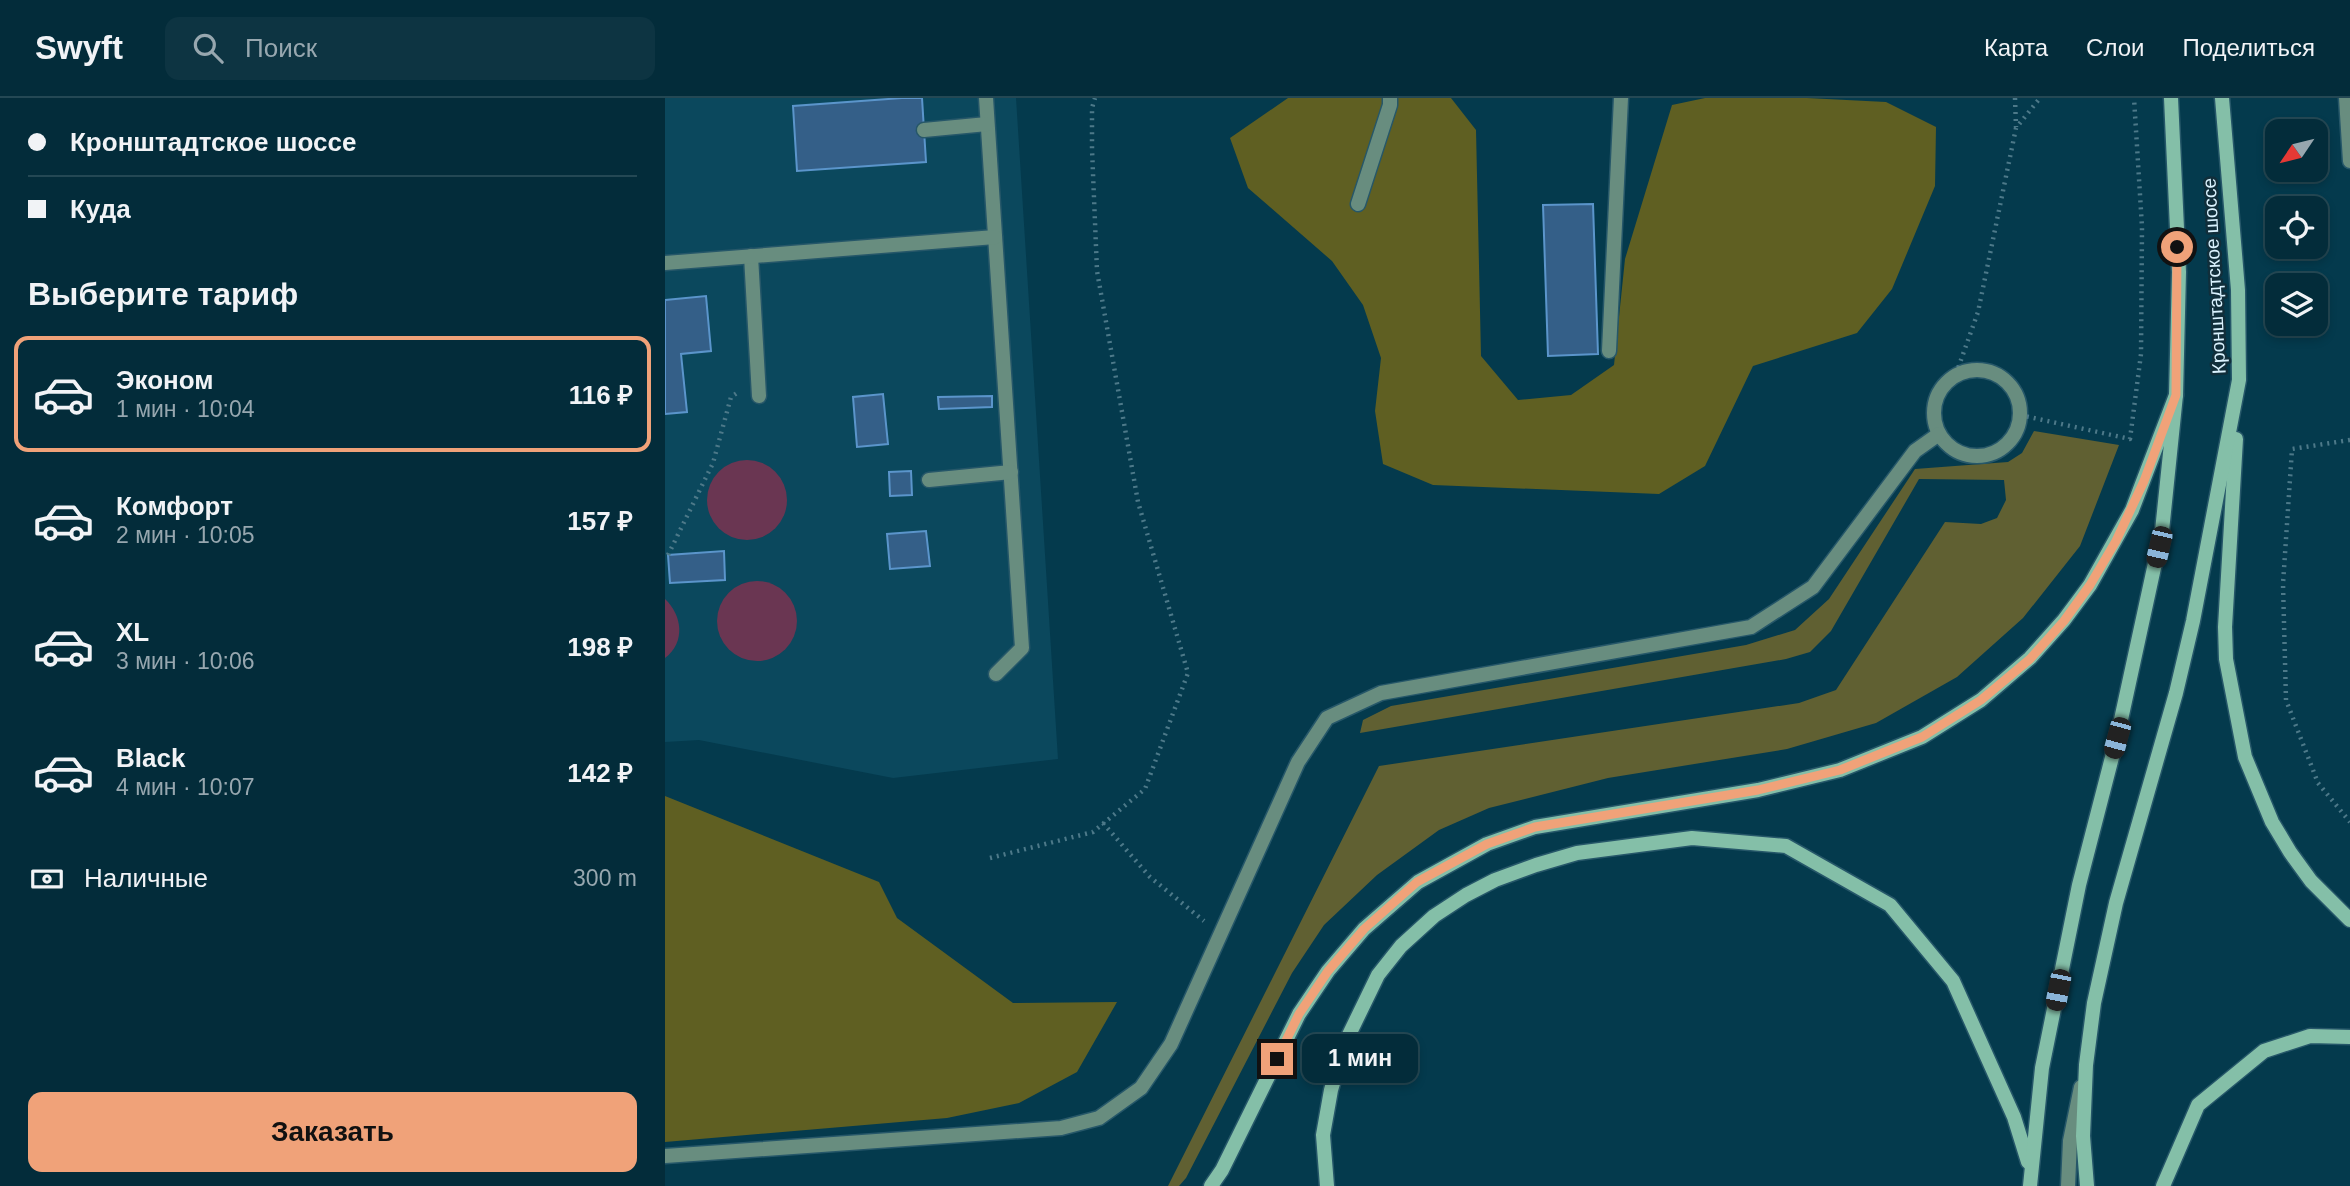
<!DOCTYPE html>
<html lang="ru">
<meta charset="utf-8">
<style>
:root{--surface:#032c3a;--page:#0d3442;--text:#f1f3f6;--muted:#97a7af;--line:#244854;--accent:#f0a279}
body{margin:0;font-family:Helvetica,sans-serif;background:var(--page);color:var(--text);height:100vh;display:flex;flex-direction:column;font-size:26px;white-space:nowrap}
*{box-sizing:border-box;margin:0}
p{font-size:23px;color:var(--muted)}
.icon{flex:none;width:38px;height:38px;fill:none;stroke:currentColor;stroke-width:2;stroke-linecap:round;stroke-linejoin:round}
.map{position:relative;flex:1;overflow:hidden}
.sheet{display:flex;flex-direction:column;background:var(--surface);width:665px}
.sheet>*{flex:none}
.hud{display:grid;align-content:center;height:154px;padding:0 28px;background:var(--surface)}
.needle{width:46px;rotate:235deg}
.tools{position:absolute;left:1600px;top:21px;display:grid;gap:14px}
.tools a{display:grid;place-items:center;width:63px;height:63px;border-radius:14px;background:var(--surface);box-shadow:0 4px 10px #0003,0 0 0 2px var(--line);font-size:35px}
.end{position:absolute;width:32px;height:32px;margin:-16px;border:9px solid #f0a279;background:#111;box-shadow:0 0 0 4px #111}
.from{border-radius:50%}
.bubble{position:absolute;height:49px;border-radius:14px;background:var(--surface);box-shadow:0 4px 10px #0003,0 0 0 2px var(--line);font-size:23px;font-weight:700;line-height:49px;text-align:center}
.car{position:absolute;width:21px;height:42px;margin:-21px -10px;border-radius:9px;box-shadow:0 0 5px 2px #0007;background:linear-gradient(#222 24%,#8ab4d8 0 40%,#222 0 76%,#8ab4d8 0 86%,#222 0)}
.hud b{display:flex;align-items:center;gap:24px;height:66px;font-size:26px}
.hud b+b{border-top:2px solid var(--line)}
.hud i{width:18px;height:18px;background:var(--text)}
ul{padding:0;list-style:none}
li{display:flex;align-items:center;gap:21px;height:116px;margin:0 14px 10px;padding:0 14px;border:4px solid transparent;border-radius:14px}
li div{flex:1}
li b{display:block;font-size:26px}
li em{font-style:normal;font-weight:700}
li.current{border-color:var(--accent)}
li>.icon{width:63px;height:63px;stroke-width:1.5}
h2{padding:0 28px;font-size:32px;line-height:84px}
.pay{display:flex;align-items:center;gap:18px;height:77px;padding:0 28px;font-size:26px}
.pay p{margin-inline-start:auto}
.primary-button{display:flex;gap:14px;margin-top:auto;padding:14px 28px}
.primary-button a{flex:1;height:80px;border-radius:14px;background:var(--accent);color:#111;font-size:28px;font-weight:700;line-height:80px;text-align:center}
header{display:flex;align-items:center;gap:42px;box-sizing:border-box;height:98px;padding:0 35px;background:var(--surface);border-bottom:2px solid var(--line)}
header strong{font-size:33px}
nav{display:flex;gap:38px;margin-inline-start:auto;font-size:24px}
.search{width:490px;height:63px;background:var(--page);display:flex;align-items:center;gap:18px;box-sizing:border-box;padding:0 24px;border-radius:14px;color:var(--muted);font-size:26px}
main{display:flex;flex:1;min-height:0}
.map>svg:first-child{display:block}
.built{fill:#0b485d}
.green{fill:#606032}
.forest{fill:#5f5f22}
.water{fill:#6a3652}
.building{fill:#345f88;stroke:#5b95cb;stroke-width:2}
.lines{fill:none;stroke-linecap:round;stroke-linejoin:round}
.lane-casing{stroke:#265769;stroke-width:17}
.secondary-casing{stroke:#265769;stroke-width:17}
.path{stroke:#4d7989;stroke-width:4.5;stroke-dasharray:2 5;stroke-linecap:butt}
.lane{stroke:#688d7f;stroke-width:14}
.secondary{stroke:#84bfa8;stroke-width:14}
.route{stroke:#f0a279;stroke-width:9}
.labels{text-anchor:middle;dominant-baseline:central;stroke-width:5;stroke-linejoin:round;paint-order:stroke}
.street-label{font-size:19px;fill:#daf2fe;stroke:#112e3a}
</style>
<header>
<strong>Swyft</strong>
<div class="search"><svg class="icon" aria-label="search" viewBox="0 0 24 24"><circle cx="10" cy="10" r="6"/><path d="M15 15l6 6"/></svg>Поиск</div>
<nav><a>Карта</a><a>Слои</a><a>Поделиться</a></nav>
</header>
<main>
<section class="sheet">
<div class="hud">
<b><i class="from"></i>Кронштадтское шоссе</b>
<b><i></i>Куда</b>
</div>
<h2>Выберите тариф</h2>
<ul>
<li class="current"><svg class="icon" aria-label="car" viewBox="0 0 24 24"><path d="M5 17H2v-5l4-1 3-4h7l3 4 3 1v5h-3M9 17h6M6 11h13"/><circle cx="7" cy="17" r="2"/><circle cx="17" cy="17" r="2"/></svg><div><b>Эконом</b><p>1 мин · 10:04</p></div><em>116 ₽</em></li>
<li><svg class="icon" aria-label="car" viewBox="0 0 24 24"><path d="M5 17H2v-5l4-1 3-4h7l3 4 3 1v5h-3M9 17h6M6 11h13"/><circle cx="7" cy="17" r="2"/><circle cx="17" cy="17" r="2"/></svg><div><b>Комфорт</b><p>2 мин · 10:05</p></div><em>157 ₽</em></li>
<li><svg class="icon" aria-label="car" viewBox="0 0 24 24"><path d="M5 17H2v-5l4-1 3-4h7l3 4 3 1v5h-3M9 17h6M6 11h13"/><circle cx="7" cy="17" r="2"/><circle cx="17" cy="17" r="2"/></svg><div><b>XL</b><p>3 мин · 10:06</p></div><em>198 ₽</em></li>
<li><svg class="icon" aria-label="car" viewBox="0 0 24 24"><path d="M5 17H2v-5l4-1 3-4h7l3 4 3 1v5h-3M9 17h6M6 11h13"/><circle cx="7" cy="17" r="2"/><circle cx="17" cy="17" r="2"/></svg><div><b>Black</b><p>4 мин · 10:07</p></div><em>142 ₽</em></li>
</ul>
<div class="pay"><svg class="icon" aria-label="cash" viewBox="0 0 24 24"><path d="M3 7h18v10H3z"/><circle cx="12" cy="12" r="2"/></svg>Наличные<p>300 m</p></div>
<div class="primary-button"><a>Заказать</a></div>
</section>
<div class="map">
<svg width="1685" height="1088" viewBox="0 0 1685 1088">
<rect width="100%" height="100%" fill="#043a4d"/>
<polygon class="built" points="0,0 351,0 393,661 228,680 34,642 0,644"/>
<polygon class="green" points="1369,333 1454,347 1415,448 1358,520 1292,579 1211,625 1122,651 943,680 824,710 774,732 712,777 659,827 627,875 521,1080 514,1088 503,1088 714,668 1134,605 1171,592 1280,424 1316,426 1332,420 1341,402 1339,382 1254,381 1166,533 1145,554 1121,561 695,635 698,622 726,608 1081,547 1130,532 1164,501 1250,371 1343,364 1357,355"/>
<g class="forest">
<polygon points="623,0 786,0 811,32 816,258 853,302 906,297 949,267 960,161 1007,7 1040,0 1142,0 1221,4 1271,29 1270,88 1227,191 1192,235 1088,268 1040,368 994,396 768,387 718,366 710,313 716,260 698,207 667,163 583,90 565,40"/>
<polygon points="0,698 214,784 232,820 348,905 452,904 412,974 354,1005 282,1020 0,1044"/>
</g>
<g class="water">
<circle cx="82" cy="402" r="40"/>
<circle cx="92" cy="523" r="40"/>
<path d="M0 501C17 517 21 544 0 560Z"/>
</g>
<g class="building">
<polygon points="237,0 257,0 261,64 132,73 128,8"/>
<polygon points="928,106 933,256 883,258 878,107"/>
<polygon points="41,198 46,253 16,256 22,314 0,316 0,202"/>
<polygon points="218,296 223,346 192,349 188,299"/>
<polygon points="327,298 327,309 274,311 273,299"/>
<polygon points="246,373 247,397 225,398 224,374"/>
<polygon points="261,433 265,468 225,471 222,436"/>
<polygon points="59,453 60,482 5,485 3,457"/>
</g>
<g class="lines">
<g class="lane-casing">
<g id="lane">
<polyline points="321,0 357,550 331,576"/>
<polyline points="1681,0 1685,63"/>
<polyline points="259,32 322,26"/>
<polyline points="693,106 725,7 725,0"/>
<polyline points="86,158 94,298"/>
<polyline points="0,165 330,139"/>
<polyline points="944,253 956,0"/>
<circle cx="1312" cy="315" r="43"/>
<polyline points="264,382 346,374"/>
<polyline points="0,1058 396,1030 434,1020 476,990 506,946 633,664 662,620 716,595 1086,529 1148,489 1250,353 1274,336"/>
<polyline points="1403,1088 1405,1043 1416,989"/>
</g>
</g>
<g class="secondary-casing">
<g id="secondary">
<polyline points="1571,341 1560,529 1561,561 1580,659 1607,724 1625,754 1646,783 1685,822"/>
<polyline points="546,1088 557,1072 634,916 663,873 699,831 753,784 822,746 870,729 1093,692 1175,672 1257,639 1316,602 1365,560 1399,522 1425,487 1467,412 1511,297"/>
<polyline points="662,1088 658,1037 666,992 680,945 713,877 736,848 769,818 801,797 830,782 871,767 912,755 1027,740 1121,748 1225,807 1288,883 1349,1019 1363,1064"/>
<polyline points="1365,1088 1377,970 1414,787 1452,640 1497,433 1511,297 1514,174 1506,0"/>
<polyline points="1422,1088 1418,1038 1421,967 1429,905 1451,805 1511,595 1528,523 1574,282 1573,192 1557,0"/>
<polyline points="1498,1088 1533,1007 1599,953 1645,938 1685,939"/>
</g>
</g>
<g class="path">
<polyline points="1350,0 1351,29"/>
<polyline points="1291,276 1313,214 1351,30 1375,0"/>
<polyline points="1355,317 1465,341 1476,256 1477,129 1469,0"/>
<polyline points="1685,342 1627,351 1618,486 1621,602 1653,685 1685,724"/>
<polyline points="3,457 48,365 66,299 72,295"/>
<polyline points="438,725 485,779 539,823"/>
<polyline points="325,760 428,734 480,691 523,575 473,404 432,173 427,51 427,10 430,0"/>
</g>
<use href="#lane" class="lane"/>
<use href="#secondary" class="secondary"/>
</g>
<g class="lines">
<polyline class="route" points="612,961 634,916 663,873 699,831 752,784 822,746 870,729 1093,692 1175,672 1257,639 1316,602 1365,561 1399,523 1425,487 1451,443 1479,383 1511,297 1512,149"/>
</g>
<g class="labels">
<g class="street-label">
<text transform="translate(1549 178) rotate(-93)">Кронштадтское шоссе</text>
</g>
</g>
</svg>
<div class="tools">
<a><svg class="needle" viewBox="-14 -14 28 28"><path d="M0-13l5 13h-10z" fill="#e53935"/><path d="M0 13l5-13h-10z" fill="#97a7af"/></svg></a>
<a><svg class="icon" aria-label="locate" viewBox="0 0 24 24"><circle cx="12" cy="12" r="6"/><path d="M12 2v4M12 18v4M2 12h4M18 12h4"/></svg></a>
<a><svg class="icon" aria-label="layers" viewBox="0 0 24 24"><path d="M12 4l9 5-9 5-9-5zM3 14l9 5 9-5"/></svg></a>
</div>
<i class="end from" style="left:1512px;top:149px"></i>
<i class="end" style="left:612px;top:961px"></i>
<div class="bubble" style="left:637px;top:936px;width:116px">1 мин</div>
<i class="car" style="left:1494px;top:449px;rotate:193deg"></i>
<i class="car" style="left:1452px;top:640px;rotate:195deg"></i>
<i class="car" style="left:1393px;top:892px;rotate:191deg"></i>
</div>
</main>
